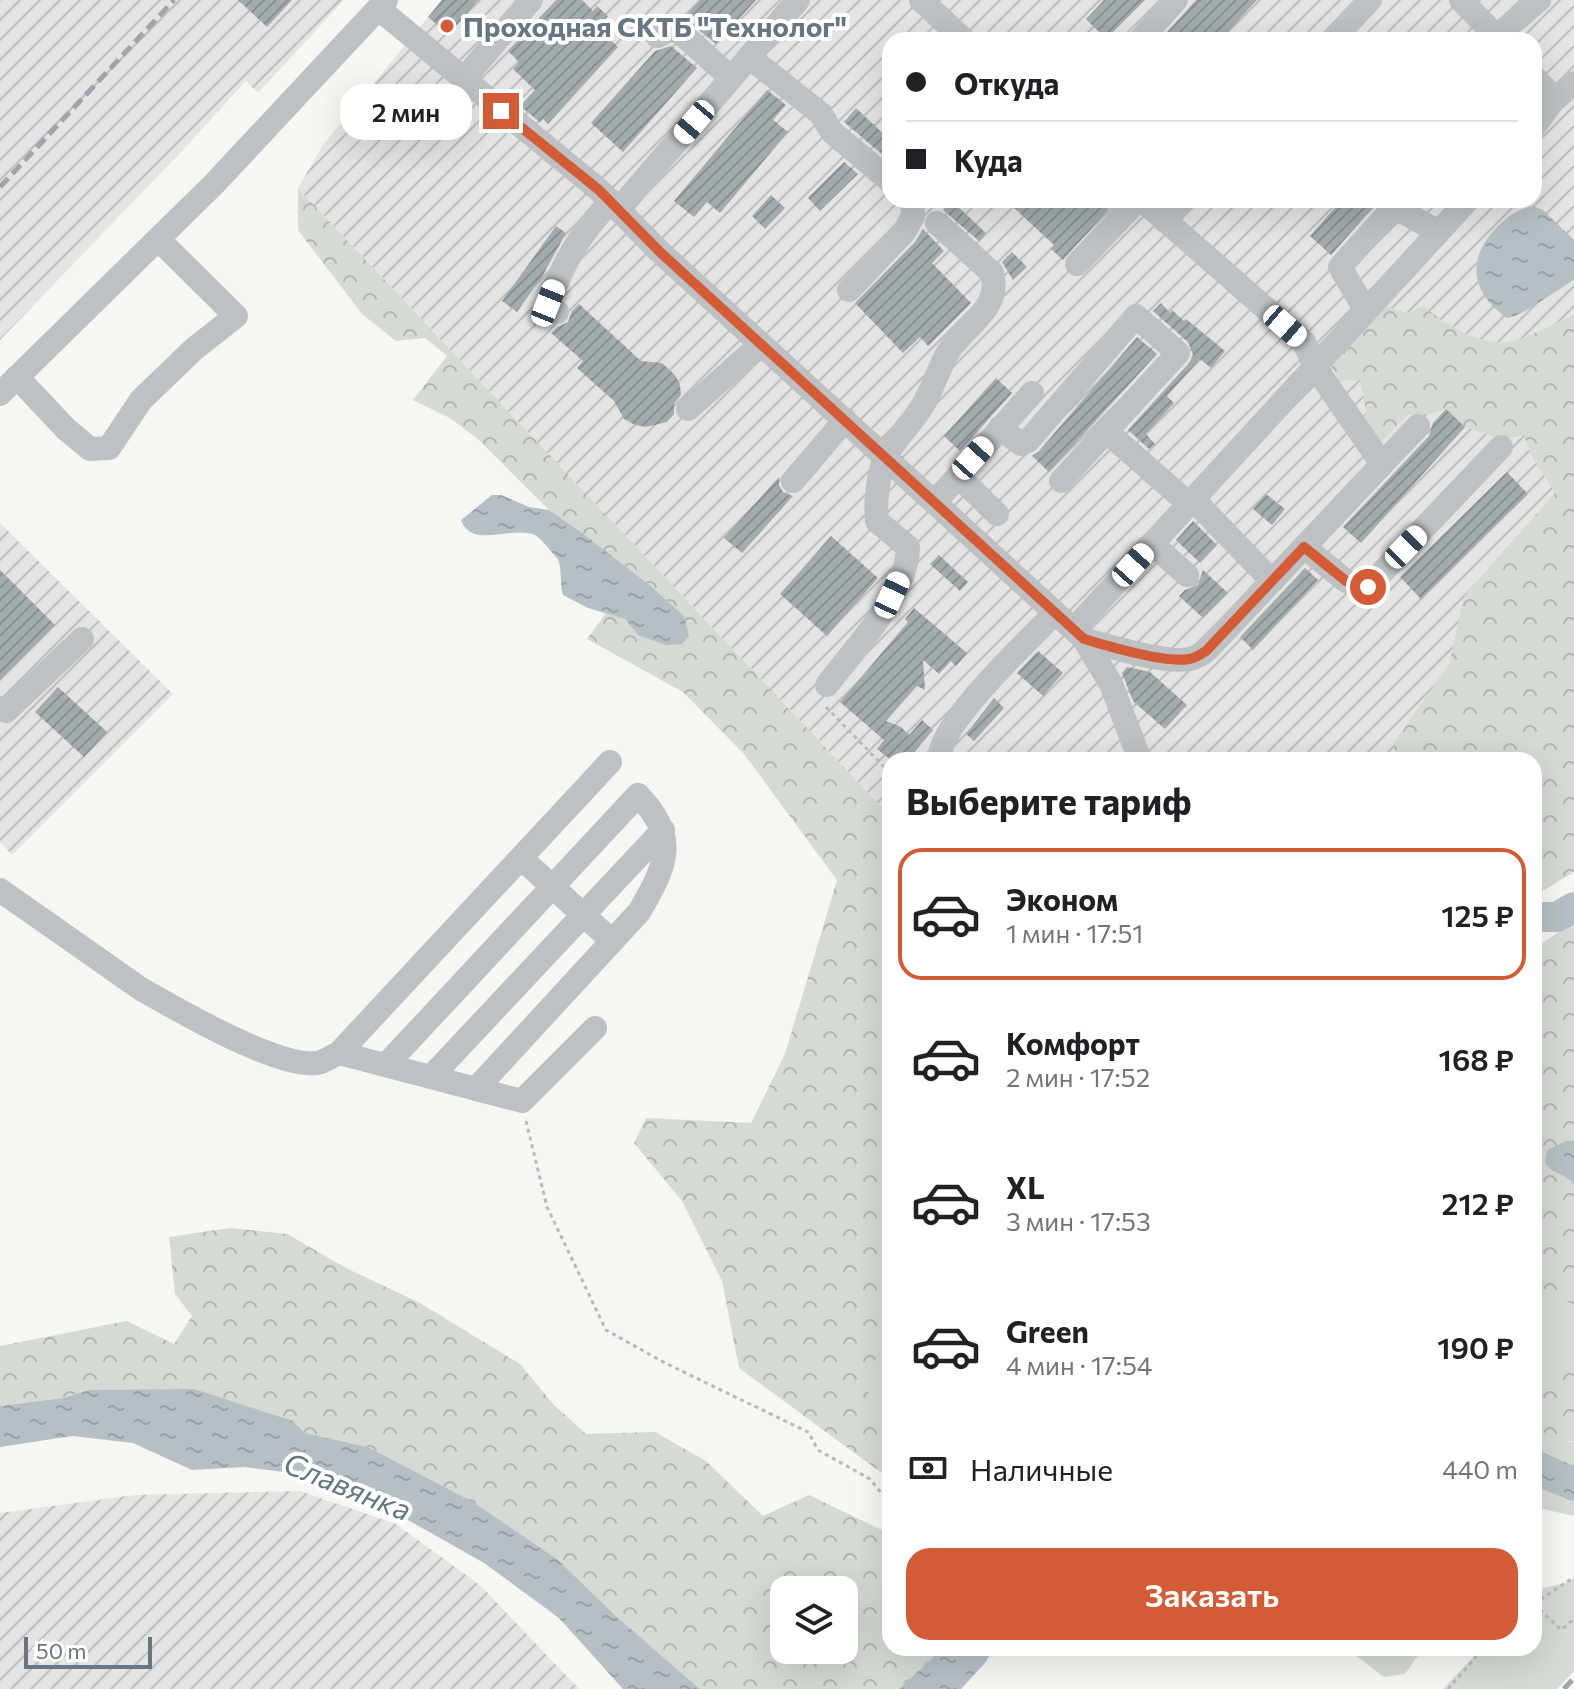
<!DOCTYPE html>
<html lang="ru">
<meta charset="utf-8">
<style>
:root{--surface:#fff;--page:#f6f6f6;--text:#202124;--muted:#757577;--line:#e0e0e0;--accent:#d35c36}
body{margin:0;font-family:Commissioner,sans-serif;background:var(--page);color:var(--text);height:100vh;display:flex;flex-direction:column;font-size:30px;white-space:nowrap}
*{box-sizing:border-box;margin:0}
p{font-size:26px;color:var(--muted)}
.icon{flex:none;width:44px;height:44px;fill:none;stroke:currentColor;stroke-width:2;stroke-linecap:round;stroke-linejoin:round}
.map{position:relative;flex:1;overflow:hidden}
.details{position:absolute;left:882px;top:752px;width:660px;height:904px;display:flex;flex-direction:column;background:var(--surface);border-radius:24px;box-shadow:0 8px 32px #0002}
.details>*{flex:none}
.banner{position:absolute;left:882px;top:32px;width:660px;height:176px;border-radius:24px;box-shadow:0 8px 32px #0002;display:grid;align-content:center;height:176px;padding:0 24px;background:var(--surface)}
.buttons{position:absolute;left:770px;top:1576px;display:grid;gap:16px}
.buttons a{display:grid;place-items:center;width:88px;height:88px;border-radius:16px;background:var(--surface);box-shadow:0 8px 32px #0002;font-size:40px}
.scale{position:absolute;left:24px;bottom:20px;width:128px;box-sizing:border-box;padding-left:8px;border:4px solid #687681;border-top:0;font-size:22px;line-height:28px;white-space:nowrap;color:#687681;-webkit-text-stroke:6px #fff;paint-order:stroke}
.end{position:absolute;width:36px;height:36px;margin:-18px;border:10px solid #d35c36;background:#fff;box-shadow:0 0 0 4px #fff}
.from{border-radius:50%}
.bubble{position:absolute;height:56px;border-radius:24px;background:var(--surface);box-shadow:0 8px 32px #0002;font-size:26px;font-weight:600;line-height:56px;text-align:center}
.car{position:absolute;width:24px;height:48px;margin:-24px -12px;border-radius:10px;box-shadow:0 0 6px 2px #0007;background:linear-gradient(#fff 24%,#345 0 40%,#fff 0 76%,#345 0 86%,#fff 0)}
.banner b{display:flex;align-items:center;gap:28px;height:76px;font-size:30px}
.banner b+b{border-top:2px solid var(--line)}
.banner i{width:20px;height:20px;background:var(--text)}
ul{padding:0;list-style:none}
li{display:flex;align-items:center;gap:24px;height:132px;margin:0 16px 12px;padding:0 8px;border:4px solid transparent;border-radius:24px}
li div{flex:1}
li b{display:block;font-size:30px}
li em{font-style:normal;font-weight:600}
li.current{border-color:var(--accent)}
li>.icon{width:72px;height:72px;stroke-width:1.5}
h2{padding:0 24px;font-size:36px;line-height:96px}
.pay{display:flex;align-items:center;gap:20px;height:88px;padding:0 24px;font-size:30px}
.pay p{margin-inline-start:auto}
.primary-button{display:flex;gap:16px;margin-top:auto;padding:16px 24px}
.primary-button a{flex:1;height:92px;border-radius:24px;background:var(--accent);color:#fff;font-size:32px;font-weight:600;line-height:92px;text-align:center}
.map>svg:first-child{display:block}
.industrial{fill:url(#industrial-furrows);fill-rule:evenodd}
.grass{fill:#d5dad3}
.forest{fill:url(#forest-crowns);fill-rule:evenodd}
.water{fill:url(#water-ripples)}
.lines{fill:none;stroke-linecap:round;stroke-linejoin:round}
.river{stroke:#b6c0c4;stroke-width:30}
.building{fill:url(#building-hatch)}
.path{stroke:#b7babc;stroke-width:3;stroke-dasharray:4 4;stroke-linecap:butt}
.minor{stroke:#bdc1c4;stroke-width:24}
.rail{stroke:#9fa5aa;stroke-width:5;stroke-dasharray:12 6;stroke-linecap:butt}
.route{stroke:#d35c36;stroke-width:10}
.poi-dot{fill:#d35c36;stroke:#fff;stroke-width:3}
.labels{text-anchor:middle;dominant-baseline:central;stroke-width:8;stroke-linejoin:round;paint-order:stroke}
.poi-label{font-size:28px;font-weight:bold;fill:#687681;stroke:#fff;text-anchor:start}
.water-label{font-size:30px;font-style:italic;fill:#63777e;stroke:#fff}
</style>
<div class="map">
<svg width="1574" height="1689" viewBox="0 0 1574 1689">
<defs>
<pattern id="industrial-furrows" width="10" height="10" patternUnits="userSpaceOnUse" patternTransform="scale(2)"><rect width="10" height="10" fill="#e4e5e3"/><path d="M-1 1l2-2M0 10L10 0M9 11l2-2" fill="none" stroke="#bdbebd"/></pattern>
<pattern id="forest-crowns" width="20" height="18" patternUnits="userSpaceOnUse" patternTransform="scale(2)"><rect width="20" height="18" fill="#d5dad3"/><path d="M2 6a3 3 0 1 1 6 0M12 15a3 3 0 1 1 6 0" fill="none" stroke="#b1b5b1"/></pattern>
<pattern id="water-ripples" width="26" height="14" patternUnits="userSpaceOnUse" patternTransform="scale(2)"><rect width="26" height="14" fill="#b6c0c4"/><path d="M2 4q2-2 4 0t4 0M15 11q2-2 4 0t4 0" fill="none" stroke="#98a1a5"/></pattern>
<pattern id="building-hatch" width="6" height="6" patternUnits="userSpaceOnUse" patternTransform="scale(2)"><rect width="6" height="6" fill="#a3abaf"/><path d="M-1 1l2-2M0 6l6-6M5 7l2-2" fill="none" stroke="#899094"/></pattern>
</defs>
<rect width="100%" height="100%" fill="#f6f6f3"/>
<g class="industrial">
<polygon points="0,0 344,0 258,93 246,81 185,148 0,340"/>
<path d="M442 0H1574V517L1400 760H890V816L298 188 323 145ZM890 40H1534V200H890Z"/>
<polygon points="0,523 173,694 12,855 0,842"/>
<polygon points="300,1491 396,1524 481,1586 579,1689 0,1689 0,1513 135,1495"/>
</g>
<g class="grass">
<polygon points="1534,1284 1574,1305 1574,1365 1543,1378 1534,1386"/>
<polygon points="885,1336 890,1338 890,1417 863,1387"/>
<polygon points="1534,1424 1540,1431 1570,1442 1574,1441 1574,1466 1534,1448"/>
<polygon points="1534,1486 1574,1502 1574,1516 1534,1507"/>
<path d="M1574 1578V1671L1557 1689H1443L1482 1648H1534V1594C1548 1582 1560 1589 1574 1578Z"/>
<polygon points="1346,1648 1423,1648 1405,1674 1384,1677"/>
</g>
<g class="forest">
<polygon points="298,188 890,816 890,1302 885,1336 864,1387 890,1417 890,1479 739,1368 722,1281 682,1201 634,1143 646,1118 751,1123 785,1054 837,880 744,754 683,692 587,639 606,613 625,619 639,636 666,645 684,616 652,587 549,510 478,439 450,418 413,400 447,356 425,338 396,341 362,314 298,230"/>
<path d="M1386 306 1406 313 1423 306C1446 324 1478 346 1510 342 1525 340 1558 321 1574 315V872L1534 896V760H1393L1395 741 1449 664 1464 596 1555 493 1530 453 1524 435 1503 440 1465 427 1445 409 1430 414 1407 415 1380 443 1362 425 1366 411 1360 380 1339 381 1332 366Z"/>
<polygon points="1574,921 1574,1305 1534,1284 1534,949"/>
<path d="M230 1228 287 1234 348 1269 420 1303 520 1364 554 1405 586 1434 655 1432 706 1461 763 1516 809 1495 890 1534V1648H943L899 1689H700L617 1617 557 1559 472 1502 368 1447 305 1433 293 1421 89 1390 63 1398 0 1406V1346L127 1321 174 1344 192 1316 175 1294 169 1237ZM784 1590H844V1650H784Z"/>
<polygon points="1574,1365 1574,1441 1554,1441 1534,1424 1534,1386 1543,1378"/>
</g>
<g class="water">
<path d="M1533 206 1543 210 1574 240V280C1558 289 1522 317 1507 318 1471 293 1466 260 1496 228 1507 217 1517 209 1533 206Z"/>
<path d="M492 495H501L529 507 549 510 582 533 652 587 684 616 689 636 682 644 666 645 639 636 625 619 588 608 563 595C559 584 563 567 557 558 552 553 541 538 535 535 511 525 472 550 461 520Z"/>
<path d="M1566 1141H1574V1185C1567 1174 1552 1174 1545 1163L1547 1150Z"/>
<polygon points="194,1389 293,1421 305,1433 368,1447 473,1502 557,1559 617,1617 700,1689 623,1689 559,1618 484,1563 378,1503 300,1474 244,1467 192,1470 133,1443 72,1436 0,1447 0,1406 63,1398 89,1390"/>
<polygon points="1534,1448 1574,1466 1574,1502 1534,1486"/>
<polygon points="943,1648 994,1648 985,1663 961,1689 899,1689"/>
</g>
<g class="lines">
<polyline class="river" points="1534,917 1557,917 1574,907"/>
</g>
<g class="building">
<polygon points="238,0 292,0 267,27"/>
<polygon points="442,0 478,0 449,35 428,17"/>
<polygon points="556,0 582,0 593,11 597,6 608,16 598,28 618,47 548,124 543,119 540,122 520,106 535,90 513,69 519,62 508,51"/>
<polygon points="700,0 756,0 716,44 684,18"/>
<polygon points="1104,0 1145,0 1106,39 1086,19"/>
<polygon points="1196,0 1257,0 1220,40 1160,40"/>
<polygon points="671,46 697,68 623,152 591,123 655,51"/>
<polygon points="767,90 786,105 773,120 788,132 720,213 707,202 694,217 674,201"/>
<polygon points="856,108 890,140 890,161 844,122"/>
<polygon points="844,162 858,174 820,211 808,198"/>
<polygon points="771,195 785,208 765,229 752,216"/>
<polygon points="1020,200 1099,200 1109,209 1063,260 1051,249 1054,245 1013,207"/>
<polygon points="1342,200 1380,200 1331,255 1310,236"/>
<polygon points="952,201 986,233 979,241 943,210"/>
<polygon points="556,226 566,233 543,275 517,312 502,301"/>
<polygon points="923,229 944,251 932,263 971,303 928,346 920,337 903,353 855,303 915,242"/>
<polygon points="1012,252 1027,267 1013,280 1002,262"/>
<polygon points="1161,303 1170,313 1172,310 1184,321 1186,319 1225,351 1211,368 1200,359 1167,396 1174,403 1146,434 1155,444 1149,449 1128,430 1189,363 1193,355 1188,342 1153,311"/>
<polygon points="579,304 641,361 662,363 675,375 680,384 681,395 674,404 674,414 667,422 646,427 635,425 624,419 614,401 577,368 583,361 551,333 557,327 568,322 572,311"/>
<polygon points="1137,337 1157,354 1049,472 1032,456 1039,451"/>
<polygon points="996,378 1012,393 960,451 944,436"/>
<polygon points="1446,409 1465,427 1361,543 1343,527 1429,436 1433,423"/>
<polygon points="1507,472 1528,494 1421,599 1400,577"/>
<polygon points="779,477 779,485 783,492 793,496 742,553 724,538"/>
<polygon points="1266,494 1285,509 1272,525 1253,509"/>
<polygon points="1193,521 1217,545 1200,563 1176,540"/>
<polygon points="831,536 878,578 827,636 780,594"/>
<polygon points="939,555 968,582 960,591 930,564"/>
<polygon points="1305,568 1318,580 1253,650 1240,637"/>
<polygon points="0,570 55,625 0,680"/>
<polygon points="1203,570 1228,593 1203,618 1179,596 1185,590 1198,585"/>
<polygon points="914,608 967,653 956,666 951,661 939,674 923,660 925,690 917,686 886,721 901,727 909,735 922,720 933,730 908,760 891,760 877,749 884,740 840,702 908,622 905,619"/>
<polygon points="1038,651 1063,673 1043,696 1017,673"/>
<polygon points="1127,667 1150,672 1187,705 1165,729 1133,701 1122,673"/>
<polygon points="58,687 107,732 84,757 35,712"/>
<polygon points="994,698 1004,708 974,741 966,734"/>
</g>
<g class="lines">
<g class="path">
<polyline points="826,707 890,773"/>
<polyline points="526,1121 547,1207 606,1330 665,1363 808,1432 818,1450 870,1479 890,1504"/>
<polyline points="1534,1604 1561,1630 1574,1619"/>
<polyline points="1534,1604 1574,1577"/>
<polyline points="1448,1689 1475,1658 1477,1648"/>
</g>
<g class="minor">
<polyline points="921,0 964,40"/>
<polyline points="1461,0 1500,40"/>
<path d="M379 9 599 190 660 252 1084 639C1108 646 1166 664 1189 659 1196 658 1201 654 1206 651L1418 426"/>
<polyline points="657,36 670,30 681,33 731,78"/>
<polyline points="1497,36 1539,0"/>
<polyline points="1140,40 1176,0"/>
<polyline points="1332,40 1370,0"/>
<polyline points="749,57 821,114 832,132 890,181"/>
<polyline points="1534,77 1550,94 1552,102 1534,127"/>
<polyline points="463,80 531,0"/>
<polyline points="1552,102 1574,83"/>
<polyline points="1142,200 1304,342 1315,367 1382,464"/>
<polyline points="619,209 798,0"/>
<polyline points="1165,221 1184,200"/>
<polyline points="1077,264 1138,200"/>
<polyline points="849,290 904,232 913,216 912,200"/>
<polyline points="1366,311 1340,267 1394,207 1439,232"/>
<path d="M557 312 548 303C565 260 579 235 611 201"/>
<polyline points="17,377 66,429 90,449 109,448 141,400 194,349 236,316 158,239"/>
<polyline points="0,394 214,184 386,0"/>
<polyline points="688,409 760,345"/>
<polyline points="1000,428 1021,444 1028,441 1136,316 1178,353 1061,481"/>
<polyline points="1107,432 1189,504"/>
<polyline points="958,476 997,514"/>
<polyline points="793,481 845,420"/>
<polyline points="1193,499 1272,581"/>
<polyline points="935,502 1032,393"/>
<polyline points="1152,544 1187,575"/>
<polyline points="1304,547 1346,581 1368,587 1501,447"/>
<polyline points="1074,629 1468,200"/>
<polyline points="1084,639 1111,684 1140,760"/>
<path d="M827 685C855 648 907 595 908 547L877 521C875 503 878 470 887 454 897 437 913 422 923 405 934 387 939 366 950 349 967 325 1002 307 992 273L937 223"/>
<polyline points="0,708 6,711 82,639"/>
<path d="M939 760C939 723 1027 642 1055 613"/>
<polyline points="521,858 612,941"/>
<path d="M0 890 141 989C178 1010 277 1068 317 1063 324 1062 332 1056 339 1053L610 762"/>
<polyline points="339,1053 522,1101 595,1028"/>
<path d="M386 1065 638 795C680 838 666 866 639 912L476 1089"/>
<polyline points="431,1077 663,830"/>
</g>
<g class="rail">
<polyline points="0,187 174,0"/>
<polyline points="1564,1689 1574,1678"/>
</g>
</g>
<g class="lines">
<path class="route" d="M501 111 599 190 660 252 1084 639C1107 646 1166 664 1189 659 1196 658 1201 654 1206 651L1304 547 1346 581 1368 587"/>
</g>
<circle class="poi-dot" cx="447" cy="26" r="8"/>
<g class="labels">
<g class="poi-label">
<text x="463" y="26">Проходная СКТБ "Технолог"</text>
</g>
<g class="water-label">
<text transform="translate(348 1485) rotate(22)">Славянка</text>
</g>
</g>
</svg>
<div class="buttons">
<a><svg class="icon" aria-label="layers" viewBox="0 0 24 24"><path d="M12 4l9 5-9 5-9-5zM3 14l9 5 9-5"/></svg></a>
</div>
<div class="scale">50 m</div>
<i class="end from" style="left:1368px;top:587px"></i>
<i class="end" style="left:501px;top:111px"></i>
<div class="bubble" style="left:340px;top:84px;width:132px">2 мин</div>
<i class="car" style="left:694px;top:122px;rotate:220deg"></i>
<i class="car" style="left:548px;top:303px;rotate:22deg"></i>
<i class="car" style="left:1285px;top:326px;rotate:131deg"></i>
<i class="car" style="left:973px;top:458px;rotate:42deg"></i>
<i class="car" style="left:1406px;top:547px;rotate:44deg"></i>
<i class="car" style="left:1133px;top:565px;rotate:42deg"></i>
<i class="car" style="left:892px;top:595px;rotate:25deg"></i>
<div class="banner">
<b><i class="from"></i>Откуда</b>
<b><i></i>Куда</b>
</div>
<section class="details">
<h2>Выберите тариф</h2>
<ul>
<li class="current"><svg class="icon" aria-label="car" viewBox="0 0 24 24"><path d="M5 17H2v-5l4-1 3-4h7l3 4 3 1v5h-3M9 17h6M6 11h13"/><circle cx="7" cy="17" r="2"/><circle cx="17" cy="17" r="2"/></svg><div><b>Эконом</b><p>1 мин · 17:51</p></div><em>125 ₽</em></li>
<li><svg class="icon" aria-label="car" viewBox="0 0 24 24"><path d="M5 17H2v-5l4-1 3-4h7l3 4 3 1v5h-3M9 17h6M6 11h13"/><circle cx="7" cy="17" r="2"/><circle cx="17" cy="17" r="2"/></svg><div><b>Комфорт</b><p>2 мин · 17:52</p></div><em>168 ₽</em></li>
<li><svg class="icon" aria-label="car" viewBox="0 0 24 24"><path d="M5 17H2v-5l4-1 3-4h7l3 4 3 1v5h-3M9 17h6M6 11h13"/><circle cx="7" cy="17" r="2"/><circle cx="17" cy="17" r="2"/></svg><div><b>XL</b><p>3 мин · 17:53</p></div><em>212 ₽</em></li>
<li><svg class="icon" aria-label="car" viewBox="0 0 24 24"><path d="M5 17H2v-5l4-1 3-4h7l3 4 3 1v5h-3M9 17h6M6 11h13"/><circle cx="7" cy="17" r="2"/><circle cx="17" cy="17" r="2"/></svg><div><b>Green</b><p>4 мин · 17:54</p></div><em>190 ₽</em></li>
</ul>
<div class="pay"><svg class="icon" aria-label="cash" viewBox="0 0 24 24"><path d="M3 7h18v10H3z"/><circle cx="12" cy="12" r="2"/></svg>Наличные<p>440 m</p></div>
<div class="primary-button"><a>Заказать</a></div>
</section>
</div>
